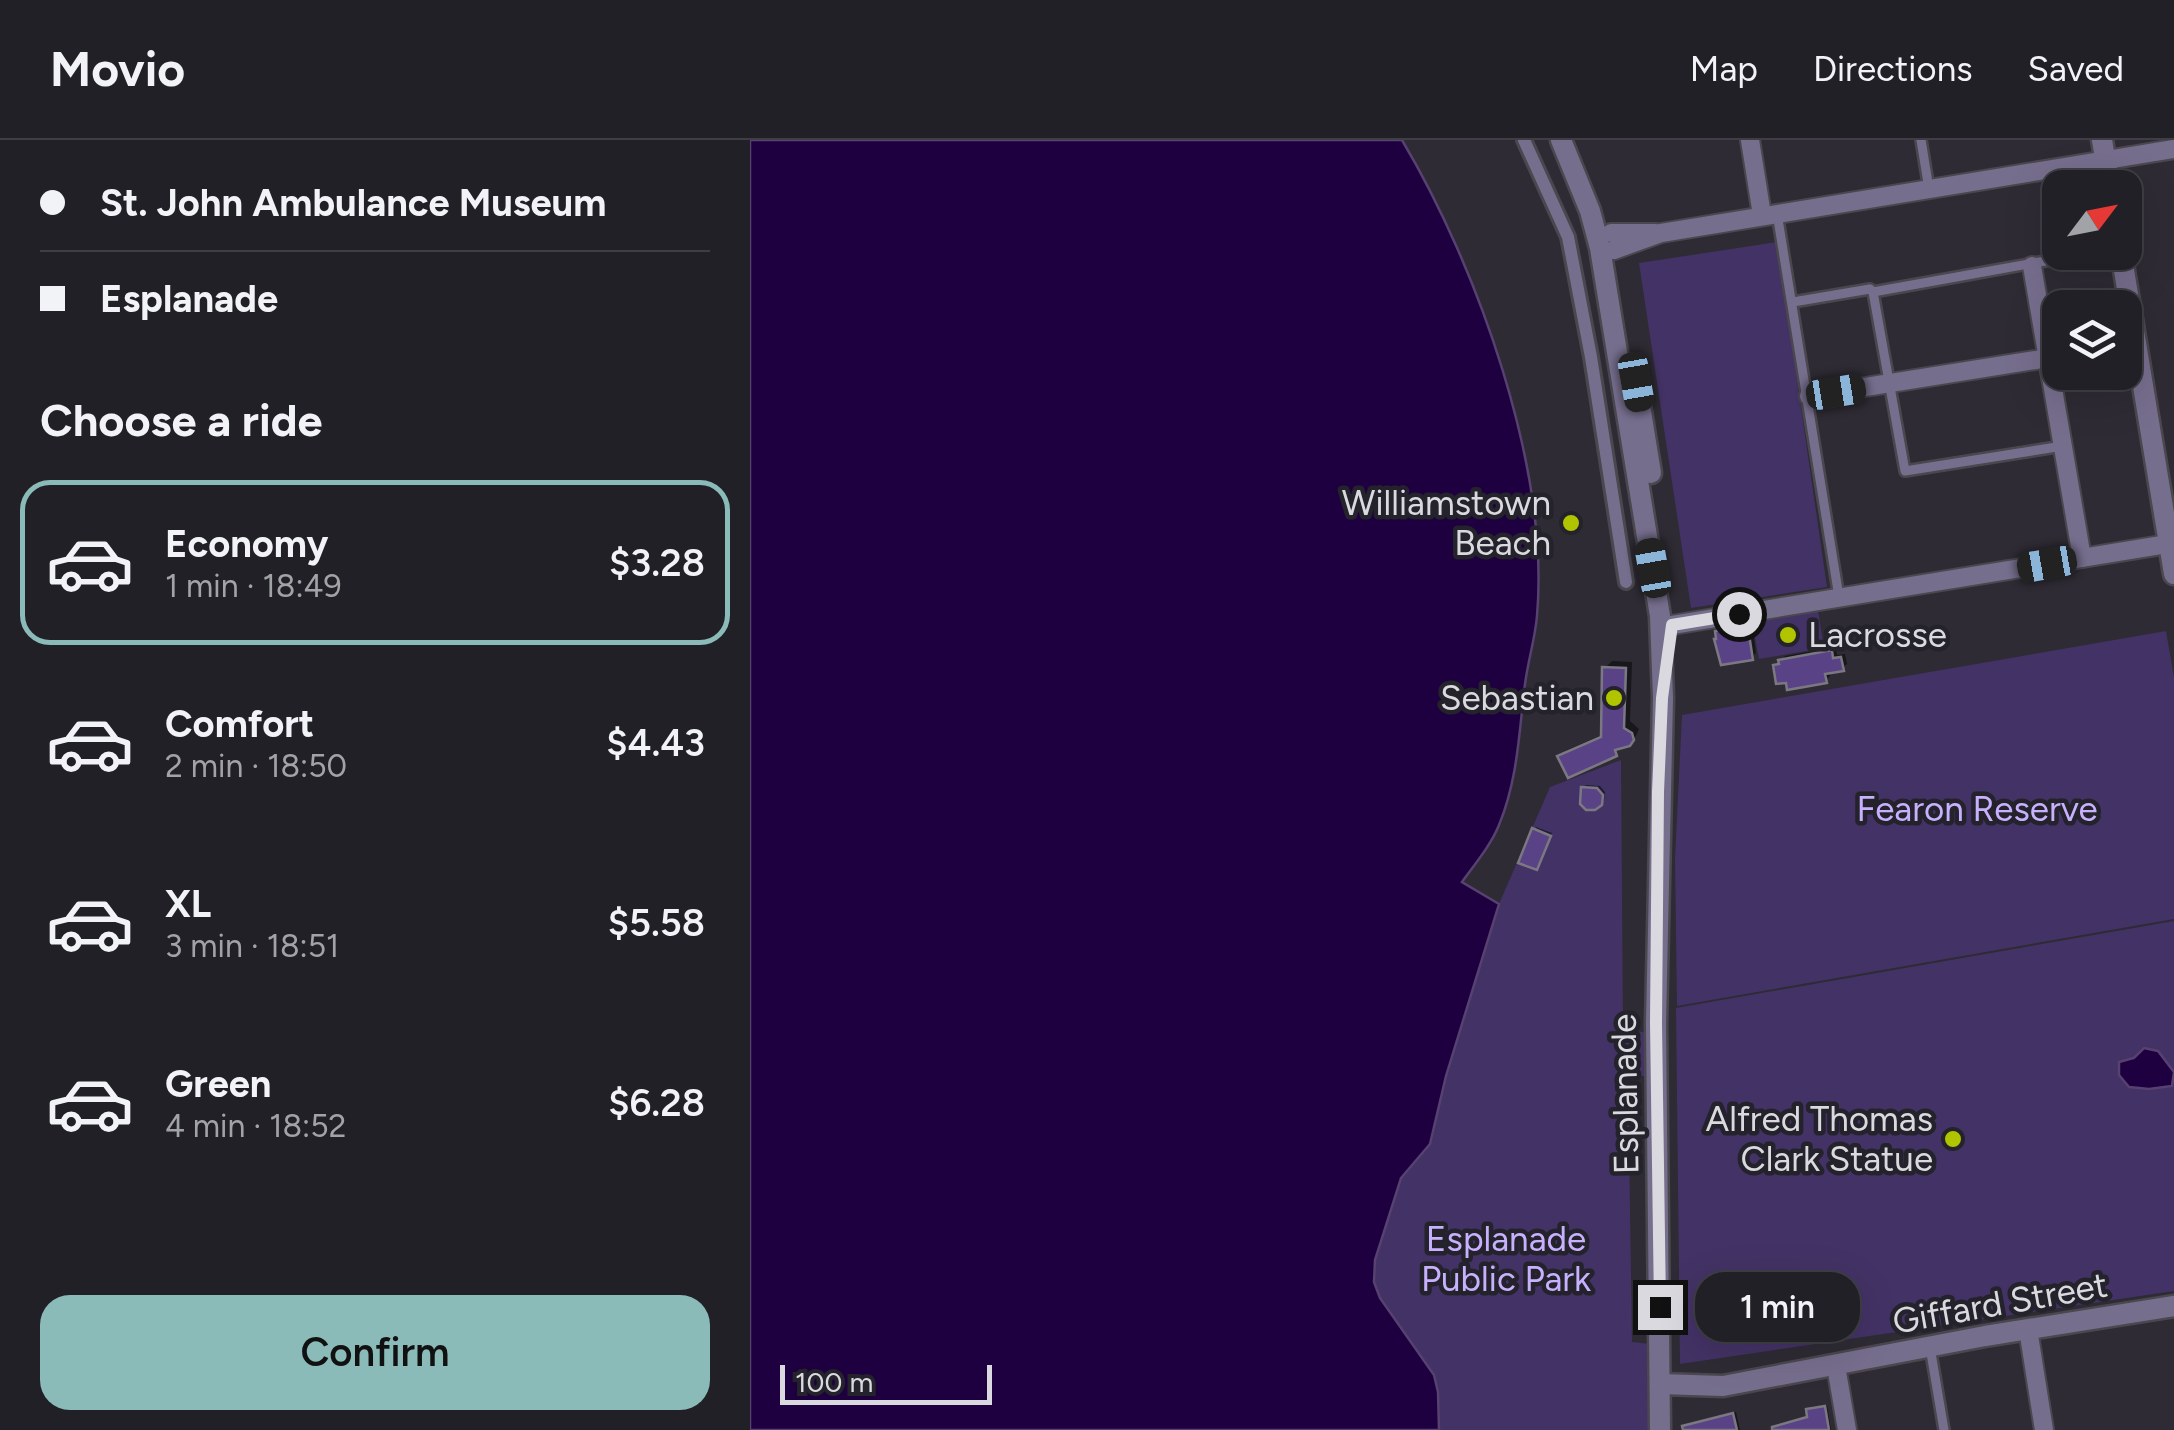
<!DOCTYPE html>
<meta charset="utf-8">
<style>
:root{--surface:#222027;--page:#2a282f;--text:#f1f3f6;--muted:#a2a3a7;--line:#3f3e44;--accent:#8bbbb9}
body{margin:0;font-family:Figtree,sans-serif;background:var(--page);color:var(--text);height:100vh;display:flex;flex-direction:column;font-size:38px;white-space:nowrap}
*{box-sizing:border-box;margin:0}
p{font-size:32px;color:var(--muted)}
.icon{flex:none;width:55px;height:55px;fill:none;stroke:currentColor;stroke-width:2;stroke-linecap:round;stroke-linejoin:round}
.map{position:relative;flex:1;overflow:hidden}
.sheet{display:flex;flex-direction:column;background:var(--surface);width:750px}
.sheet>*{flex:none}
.hud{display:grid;align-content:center;height:220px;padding:0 40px;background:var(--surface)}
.needle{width:65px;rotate:58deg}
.fabs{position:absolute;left:1292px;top:30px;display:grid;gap:20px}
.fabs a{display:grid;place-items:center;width:100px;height:100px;border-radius:20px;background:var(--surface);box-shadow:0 10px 40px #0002,0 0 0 2px var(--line);font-size:50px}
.scale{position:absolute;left:30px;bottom:25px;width:212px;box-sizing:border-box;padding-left:10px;border:5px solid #dad9df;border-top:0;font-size:28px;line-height:35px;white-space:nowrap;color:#dad9df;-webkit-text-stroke:8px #24222a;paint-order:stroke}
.end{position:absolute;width:45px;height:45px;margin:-22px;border:12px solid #dad9df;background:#111;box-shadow:0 0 0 5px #111}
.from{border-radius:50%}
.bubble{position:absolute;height:70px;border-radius:30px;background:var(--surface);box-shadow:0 10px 40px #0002,0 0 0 2px var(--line);font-size:32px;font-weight:600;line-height:70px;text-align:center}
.car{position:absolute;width:30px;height:60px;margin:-30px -15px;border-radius:12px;box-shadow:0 0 8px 2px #0007;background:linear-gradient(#222 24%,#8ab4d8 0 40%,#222 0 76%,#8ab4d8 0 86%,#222 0)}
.hud b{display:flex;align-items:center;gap:35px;height:95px;font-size:38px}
.hud b+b{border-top:2px solid var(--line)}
.hud i{width:25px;height:25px;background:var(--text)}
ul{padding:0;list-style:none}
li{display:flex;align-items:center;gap:30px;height:165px;margin:0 20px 15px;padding:0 20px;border:5px solid transparent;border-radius:30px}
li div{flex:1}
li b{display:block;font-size:38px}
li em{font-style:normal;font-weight:600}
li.on{border-color:var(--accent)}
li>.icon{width:90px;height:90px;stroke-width:1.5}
h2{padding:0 40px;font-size:45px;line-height:120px}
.button{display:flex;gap:20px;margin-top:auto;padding:20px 40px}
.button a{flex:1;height:115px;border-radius:30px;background:var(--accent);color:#111;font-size:40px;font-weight:600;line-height:115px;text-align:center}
header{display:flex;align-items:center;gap:60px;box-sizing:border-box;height:140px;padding:0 50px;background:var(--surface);border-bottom:2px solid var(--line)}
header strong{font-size:48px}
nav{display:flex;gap:55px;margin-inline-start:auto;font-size:35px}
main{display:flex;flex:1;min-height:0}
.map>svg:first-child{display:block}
.green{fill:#433265}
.water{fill:#1e0040;stroke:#564170;stroke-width:2.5}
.shadow{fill:#0007}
.building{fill:#594286;stroke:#7b7882;stroke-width:2.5}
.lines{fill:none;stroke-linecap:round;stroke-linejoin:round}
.service-casing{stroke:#4a474f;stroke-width:14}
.pedestrian-casing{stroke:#4a474f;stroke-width:18}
.minor-casing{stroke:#4a474f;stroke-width:22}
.tertiary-casing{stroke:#4a474f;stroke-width:25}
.service{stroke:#766e8d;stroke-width:9}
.pedestrian{stroke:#766e8d;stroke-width:12}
.minor{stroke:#766e8d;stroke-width:18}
.tertiary{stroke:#766e8d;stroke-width:20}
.route{stroke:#dad9df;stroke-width:12}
.poi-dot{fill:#b0c500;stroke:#24222a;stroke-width:4}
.labels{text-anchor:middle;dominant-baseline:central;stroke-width:9;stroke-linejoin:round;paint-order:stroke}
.poi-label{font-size:35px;fill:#dad9df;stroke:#24222a;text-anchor:end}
.park-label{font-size:35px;fill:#c7b1ff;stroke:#24222a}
.street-label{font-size:35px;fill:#dad9df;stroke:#24222a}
</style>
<header>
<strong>Movio</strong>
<nav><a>Map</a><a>Directions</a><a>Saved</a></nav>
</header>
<main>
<section class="sheet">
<div class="hud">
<b><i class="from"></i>St. John Ambulance Museum</b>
<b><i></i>Esplanade</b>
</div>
<h2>Choose a ride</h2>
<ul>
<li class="on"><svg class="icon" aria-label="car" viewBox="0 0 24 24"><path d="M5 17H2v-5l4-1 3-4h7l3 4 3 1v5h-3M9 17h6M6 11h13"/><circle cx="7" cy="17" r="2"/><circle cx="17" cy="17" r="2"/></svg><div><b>Economy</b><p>1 min · 18:49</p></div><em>$3.28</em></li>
<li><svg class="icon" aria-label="car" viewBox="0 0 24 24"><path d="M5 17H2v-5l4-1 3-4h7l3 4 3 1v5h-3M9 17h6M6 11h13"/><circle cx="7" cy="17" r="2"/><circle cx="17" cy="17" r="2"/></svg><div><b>Comfort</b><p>2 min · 18:50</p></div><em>$4.43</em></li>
<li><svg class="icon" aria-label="car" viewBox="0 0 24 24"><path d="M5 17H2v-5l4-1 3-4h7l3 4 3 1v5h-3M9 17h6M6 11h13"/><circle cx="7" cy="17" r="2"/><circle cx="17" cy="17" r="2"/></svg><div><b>XL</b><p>3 min · 18:51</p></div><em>$5.58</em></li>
<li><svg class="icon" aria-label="car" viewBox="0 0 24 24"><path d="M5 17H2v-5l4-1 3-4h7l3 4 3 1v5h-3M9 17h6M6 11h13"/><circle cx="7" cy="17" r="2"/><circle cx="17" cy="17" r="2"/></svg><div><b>Green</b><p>4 min · 18:52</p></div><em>$6.28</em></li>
</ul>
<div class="button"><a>Confirm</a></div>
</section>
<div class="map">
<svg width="1424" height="1290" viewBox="0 0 1424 1290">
<rect width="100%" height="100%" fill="#2e2b34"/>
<g class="green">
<polygon points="1027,102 1077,447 941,468 889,123"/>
<polygon points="1068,471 1074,508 1009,519 1002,482"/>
<polygon points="1416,491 1424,538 1424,779 927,866 925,719 932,575"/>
<polygon points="871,620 873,891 895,892 896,936 878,936 882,1202 901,1204 902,1290 689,1290 688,1252 684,1235 630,1158 624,1142 625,1120 651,1038 680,1004 696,936 749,764 800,647"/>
<polygon points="1424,781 1424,1151 930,1224 926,868"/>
</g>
<g class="water">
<path d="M0 0H652C727 126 800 328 787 476 785 499 778 521 775 544 769 592 768 639 749 685 741 705 725 724 712 742L749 764 696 936 680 1004 651 1038 625 1120 624 1142 630 1158 684 1235 688 1252 689 1290H0Z"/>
<polygon points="1394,908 1408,911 1424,932 1422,946 1399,949 1379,947 1369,935 1369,922 1384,918"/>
</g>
<g class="shadow">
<polygon points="992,484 993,492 1003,490 1006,513 1002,517 968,492 972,487"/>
<polygon points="1086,507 1087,515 1095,514 1097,524 1092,528 1079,531 1080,536 1075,541 1026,526 1035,516"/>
<polygon points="862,521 882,522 880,581 889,589 886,596 865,613 810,617 817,610 854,594 855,528"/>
<polygon points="836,645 850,646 855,652 854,660 845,668 833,648"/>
<polygon points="786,687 802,693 787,727 784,689"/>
<polygon points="1077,1265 1081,1290 1022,1290 1025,1286 1060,1276 1061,1267"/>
<polygon points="986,1272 990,1290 951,1290 950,1283 953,1280"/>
</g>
<g class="building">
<polygon points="987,487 989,495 999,494 1003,520 971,525 964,499 966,499 965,491"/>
<polygon points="1082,510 1083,518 1091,517 1094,531 1075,534 1077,543 1037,550 1036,543 1026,544 1023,525 1029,524 1028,520"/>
<polygon points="852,527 876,528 874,588 882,593 884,600 880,606 865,610 867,616 818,638 807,616 851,597"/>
<polygon points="831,647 847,648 853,655 852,665 845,670 836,670 830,664"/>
<polygon points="782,688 801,696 787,730 768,723"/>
<polygon points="1075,1266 1079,1290 1022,1290 1022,1287 1057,1277 1056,1269"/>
<polygon points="983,1273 987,1290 933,1290 932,1286"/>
</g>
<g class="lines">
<g class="service-casing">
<g id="service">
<polyline points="1171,0 1179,49"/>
<polyline points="1027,73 1089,457"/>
<polyline points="1123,152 1155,331 1313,306"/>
<polyline points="1043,162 1120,149 1123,152 1345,112"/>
<polyline points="1180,1207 1194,1290"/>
</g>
</g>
<g class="pedestrian-casing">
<polyline id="pedestrian" points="774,0 818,97 841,217 876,442"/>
</g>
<g class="minor-casing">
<g id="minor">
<polyline points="1000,0 1012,75"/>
<polyline points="861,93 906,93"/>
<polyline points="864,110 911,93 1424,9"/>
<polyline points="1282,126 1332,418"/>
<polyline points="1059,256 1298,218"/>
<polyline points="922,485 1424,403"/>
<polyline points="1278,1189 1294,1290"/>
<polyline points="1086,1226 1097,1290"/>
</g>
</g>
<g class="tertiary-casing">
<g id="tertiary">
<polyline points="811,0 840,71 850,108 910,476 913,558 906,883 910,1290"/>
<polyline points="1352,0 1360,48"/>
<polyline points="1371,112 1424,434"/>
<polyline points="888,253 901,333"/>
<polyline points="910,1244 973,1246 1235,1196 1424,1166"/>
</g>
</g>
<use href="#service" class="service"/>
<use href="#pedestrian" class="pedestrian"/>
<use href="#minor" class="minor"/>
<use href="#tertiary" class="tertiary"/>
</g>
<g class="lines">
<polyline class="route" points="910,1167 906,883 908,652 912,558 922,485 989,474"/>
</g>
<g class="poi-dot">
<circle cx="821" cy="383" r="10"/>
<circle cx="1038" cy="495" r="10"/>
<circle cx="864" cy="558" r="10"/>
<circle cx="1203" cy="999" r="10"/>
</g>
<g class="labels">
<g class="poi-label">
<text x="801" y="363">Williamstown<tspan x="801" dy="40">Beach</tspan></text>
<text x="1058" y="495" text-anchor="start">Lacrosse</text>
<text x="844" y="558">Sebastian</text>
<text x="1183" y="979">Alfred Thomas<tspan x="1183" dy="40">Clark Statue</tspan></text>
</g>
<g class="park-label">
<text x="1227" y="669">Fearon Reserve</text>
<text x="756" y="1099">Esplanade<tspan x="756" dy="40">Public Park</tspan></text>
</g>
<g class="street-label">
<text transform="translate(875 954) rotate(-91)">Esplanade</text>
<text transform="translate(1250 1163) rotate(-10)">Giffard Street</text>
</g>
</g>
</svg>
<div class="fabs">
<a><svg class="needle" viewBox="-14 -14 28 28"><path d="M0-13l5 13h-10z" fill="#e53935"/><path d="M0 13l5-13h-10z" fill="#a2a3a7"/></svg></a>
<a><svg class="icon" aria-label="layers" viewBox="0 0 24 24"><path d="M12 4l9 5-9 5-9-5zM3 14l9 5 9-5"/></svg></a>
</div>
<div class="scale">100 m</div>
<i class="end from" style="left:989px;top:474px"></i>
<i class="end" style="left:910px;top:1167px"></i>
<div class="bubble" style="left:945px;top:1132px;width:165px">1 min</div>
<i class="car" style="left:886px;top:242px;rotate:170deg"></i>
<i class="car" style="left:1086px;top:252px;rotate:81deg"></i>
<i class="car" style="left:1297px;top:424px;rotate:260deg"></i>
<i class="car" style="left:903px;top:428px;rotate:350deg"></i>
</div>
</main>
